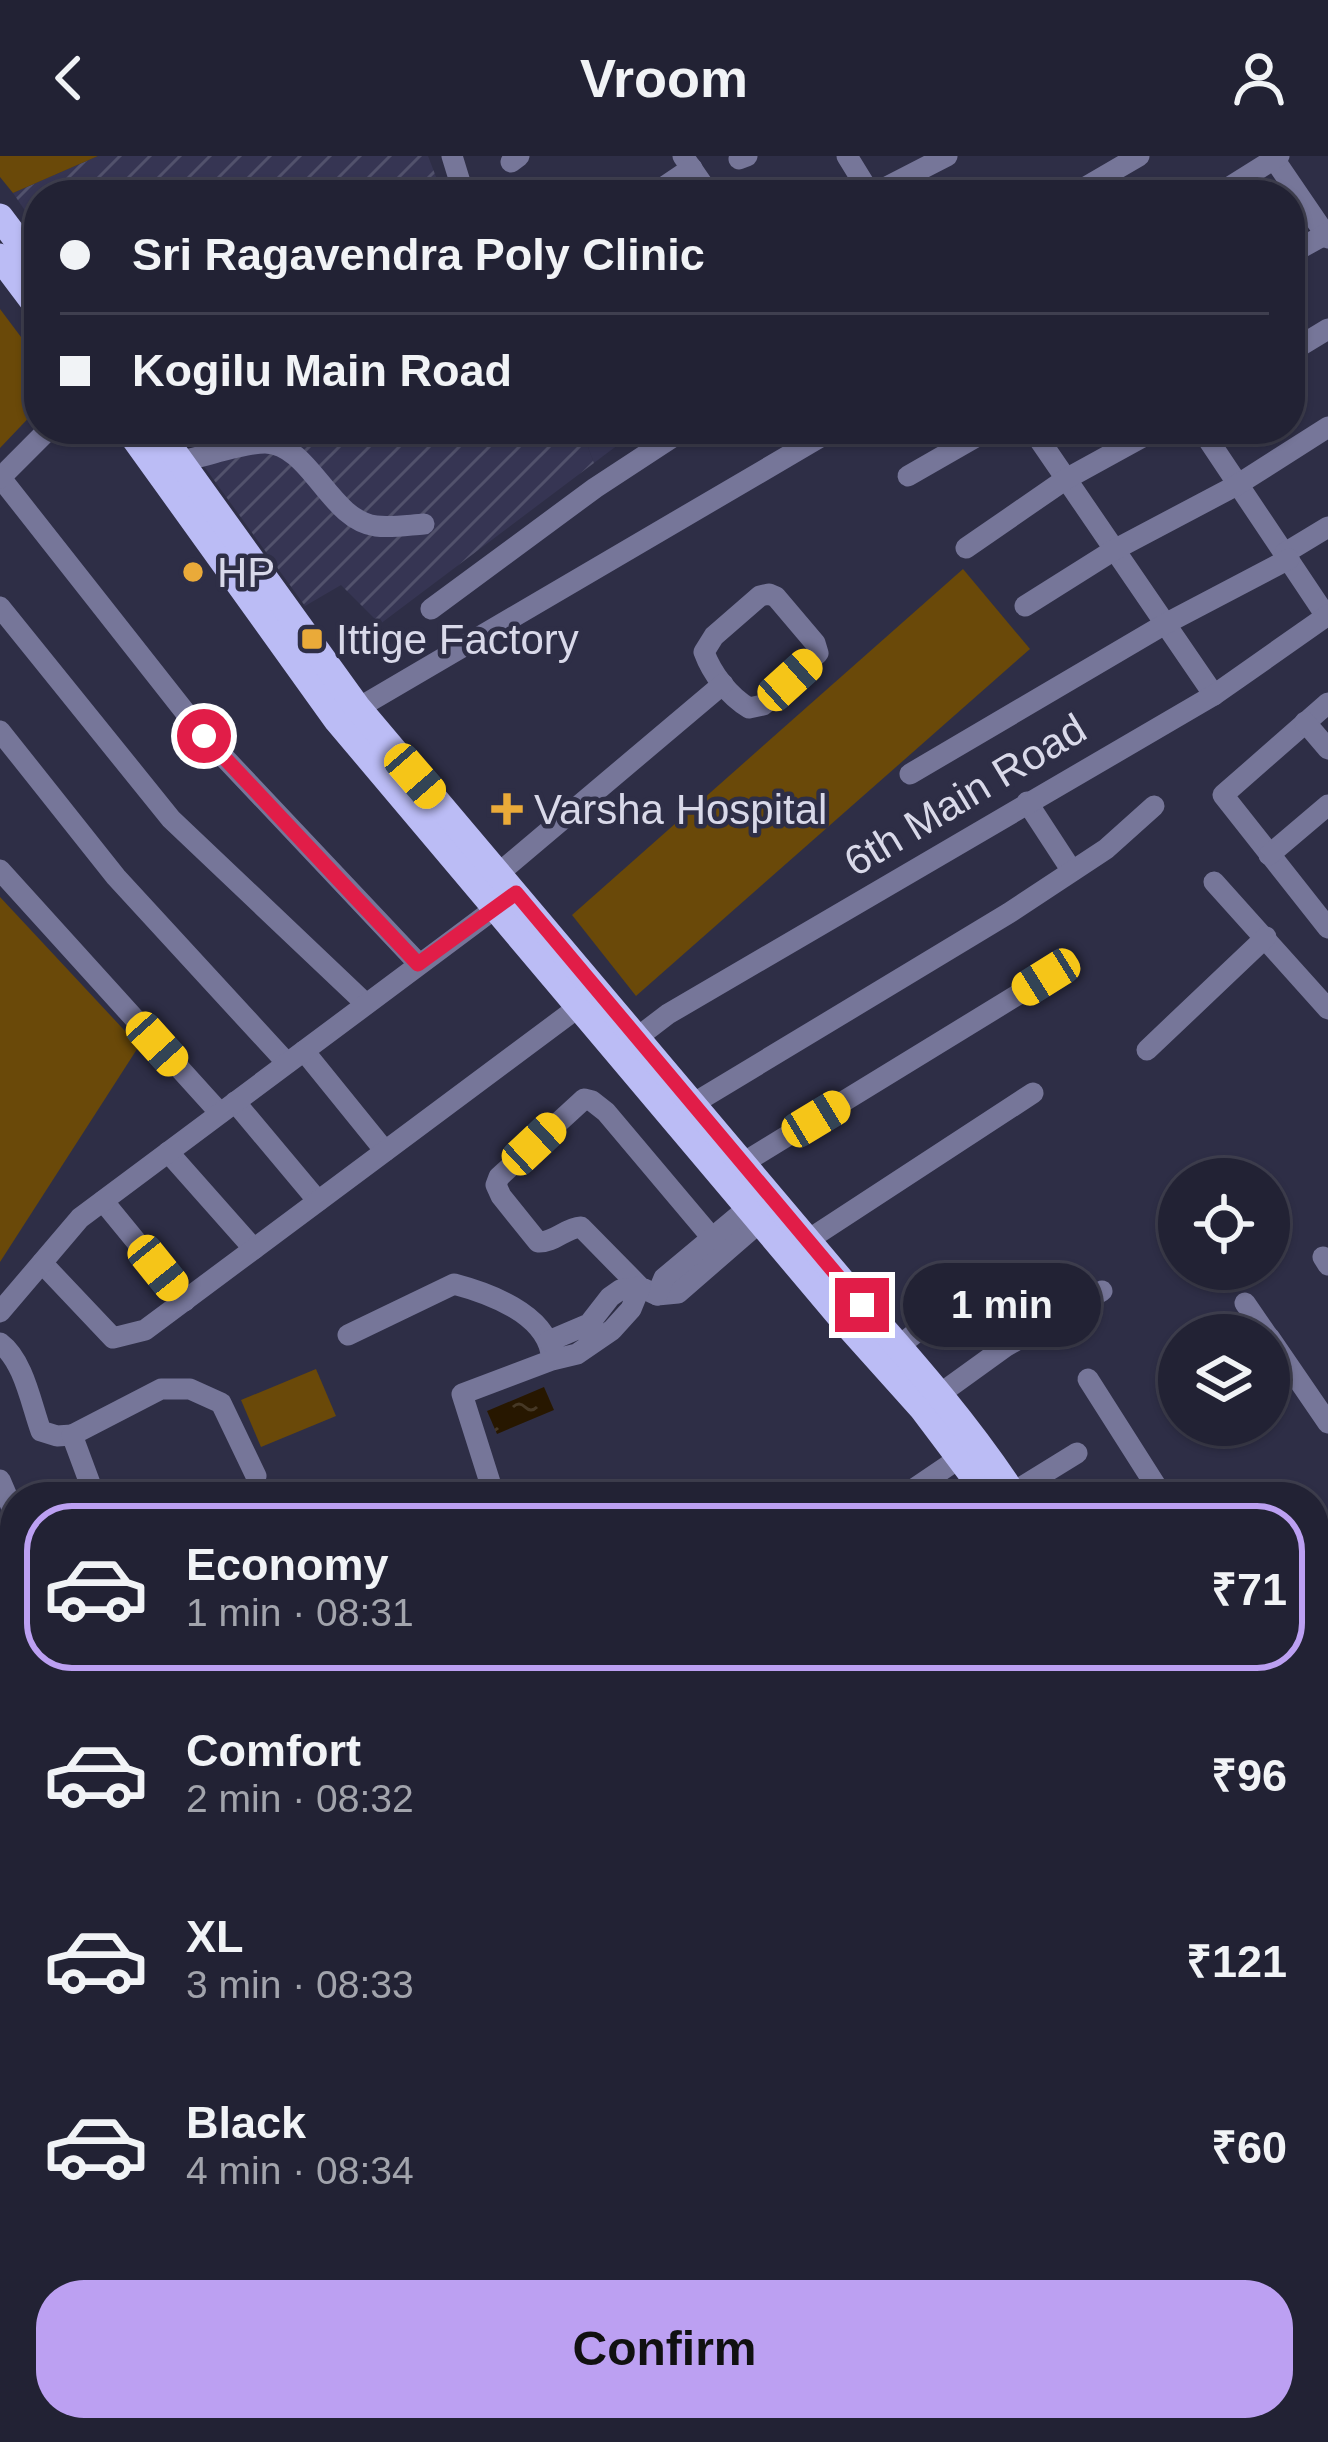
<!DOCTYPE html>
<meta charset="utf-8">
<style>
:root{--surface:#222234;--page:#2a2a3c;--text:#f1f3f6;--muted:#a2a4ac;--line:#3f3f4f;--accent:#bca0f2}
body{margin:0;font-family:Helvetica,sans-serif;background:var(--page);color:var(--text);height:100vh;display:flex;flex-direction:column;font-size:45px;white-space:nowrap}
*{box-sizing:border-box;margin:0}
p{font-size:39px;color:var(--muted)}
.icon{flex:none;width:66px;height:66px;fill:none;stroke:currentColor;stroke-width:2;stroke-linecap:round;stroke-linejoin:round}
.map{position:relative;flex:1;overflow:hidden}
.sheet{position:absolute;left:0px;top:1326px;width:1329px;height:960px;display:flex;flex-direction:column;background:var(--surface);border-radius:48px 48px 0 0;box-shadow:0 3px 9px #0004,0 0 0 3px var(--line)}
.sheet>*{flex:none}
.banner{position:absolute;left:24px;top:24px;width:1281px;height:264px;border-radius:48px;box-shadow:0 3px 9px #0004,0 0 0 3px var(--line);display:grid;align-content:center;height:264px;padding:0 36px;background:var(--surface)}
.controls{position:absolute;left:1158px;top:1002px;display:grid;gap:24px}
.controls a{display:grid;place-items:center;width:132px;height:132px;border-radius:50%;background:var(--surface);box-shadow:0 3px 9px #0004,0 0 0 3px var(--line);font-size:60px}
.end{position:absolute;width:54px;height:54px;margin:-27px;border:15px solid #e11d48;background:#fff;box-shadow:0 0 0 6px #fff}
.from{border-radius:50%}
.bubble{position:absolute;height:84px;border-radius:42px;background:var(--surface);box-shadow:0 3px 9px #0004,0 0 0 3px var(--line);font-size:39px;font-weight:600;line-height:84px;text-align:center}
.car{position:absolute;width:36px;height:72px;margin:-36px -18px;border-radius:15px;box-shadow:0 0 9px 3px #0007;background:linear-gradient(#f5c518 24%,#345 0 40%,#f5c518 0 76%,#345 0 86%,#f5c518 0)}
.banner b{display:flex;align-items:center;gap:42px;height:114px;font-size:45px}
.banner b+b{border-top:3px solid var(--line)}
.banner i{width:30px;height:30px;background:var(--text)}
ul{padding:21px 0 0;list-style:none}
li{display:flex;align-items:center;gap:36px;height:168px;margin:0 24px 18px;padding:0 12px;border:6px solid transparent;border-radius:48px}
li div{flex:1}
li b{display:block;font-size:45px}
li em{font-style:normal;font-weight:600}
li.current{border-color:var(--accent)}
li>.icon{width:108px;height:108px;stroke-width:1.5}
.primary-button{display:flex;gap:24px;margin-top:auto;padding:24px 36px}
.primary-button a{flex:1;height:138px;border-radius:48px;background:var(--accent);color:#111;font-size:48px;font-weight:600;line-height:138px;text-align:center}
header{display:flex;justify-content:space-between;align-items:center;height:156px;padding:0 36px;background:var(--surface);font-size:54px;font-weight:600}
.map>svg:first-child{display:block}
.built{fill:#363553}
.industrial{fill:url(#industrial-furrows)}
.grass{fill:#6a4909}
.water{fill:url(#water-ripples)}
.lines{fill:none;stroke-linecap:round;stroke-linejoin:round}
.minor{stroke:#767699;stroke-width:21}
.major{stroke:#bbbcf5;stroke-width:27}
.route{stroke:#e11d48;stroke-width:15}
.poi-dot{fill:#eaaa39;stroke:#2e2e46;stroke-width:4.5}
.labels{text-anchor:middle;dominant-baseline:central;stroke-width:9;stroke-linejoin:round;paint-order:stroke}
.poi-label{font-size:42px;fill:#d9d9e9;stroke:#2e2e46;text-anchor:start}
.street-label{font-size:42px;fill:#d9d9e9;stroke:#2e2e46}
</style>
<header><svg class="icon" aria-label="back" viewBox="0 0 24 24"><path d="M15 5l-7 7 7 7"/></svg>Vroom<svg class="icon" aria-label="person" viewBox="0 0 24 24"><circle cx="12" cy="8" r="4"/><path d="M4 21q1-7 8-7t8 7"/></svg></header>
<div class="map">
<svg width="1328" height="2286" viewBox="0 0 1328 2286">
<defs>
<pattern id="industrial-furrows" width="10" height="10" patternUnits="userSpaceOnUse" patternTransform="scale(3)"><rect width="10" height="10" fill="#363553"/><path d="M-1 1l2-2M0 10L10 0M9 11l2-2" fill="none" stroke="#52526c"/></pattern>
<pattern id="water-ripples" width="26" height="14" patternUnits="userSpaceOnUse" patternTransform="scale(3)"><rect width="26" height="14" fill="#271700"/><path d="M2 4q2-2 4 0t4 0M15 11q2-2 4 0t4 0" fill="none" stroke="#463825"/></pattern>
</defs>
<rect width="100%" height="100%" fill="#2e2e46"/>
<polygon class="built" points="581,273 639,273 594,307"/>
<g class="industrial">
<polygon points="98,0 428,0 443,39 39,39 39,75 13,37"/>
<polygon points="256,273 581,273 594,307 380,468 341,429 305,450 193,295"/>
</g>
<g class="grass">
<polygon points="0,0 98,0 13,37 0,21"/>
<polygon points="0,153 39,205 39,251 0,292"/>
<polygon points="963,413 1030,493 636,840 572,759"/>
<polygon points="0,741 139,890 0,1106"/>
<polygon points="316,1213 336,1260 261,1291 241,1244"/>
<polygon points="1328,2043 1328,2286 1183,2286 1192,2271 1314,2271 1314,2066"/>
<polygon points="500,2271 642,2271 607,2286 508,2286"/>
</g>
<polygon class="water" points="544,1231 554,1254 497,1278 487,1255"/>
<g class="lines">
<g class="minor">
<polyline points="452,0 464,39"/>
<polyline points="683,0 710,39"/>
<polyline points="847,0 871,39"/>
<polyline points="739,3 747,0"/>
<polyline points="1274,3 1328,82"/>
<polyline points="511,6 519,0"/>
<polyline points="652,39 692,12"/>
<polyline points="871,39 947,0"/>
<polyline points="1072,39 1139,0"/>
<polyline points="1217,39 1279,0"/>
<polyline points="1290,98 1328,77"/>
<polyline points="1290,196 1328,173"/>
<polyline points="1032,273 1214,539"/>
<polyline points="1201,273 1326,460"/>
<path d="M181 305C204 301 243 287 265 287 311 288 329 364 376 370 391 372 409 369 424 368"/>
<polyline points="908,320 990,273"/>
<polyline points="0,321 204,580 419,808"/>
<polyline points="0,322 49,273"/>
<polyline points="966,392 1066,323 1157,273"/>
<polyline points="1285,397 1328,371"/>
<path d="M769 438 776 441 815 487 818 497 763 549 749 552C729 540 712 518 704 496L714 480 760 440Z"/>
<polyline points="1025,450 1114,394 1237,329 1328,271"/>
<polyline points="0,451 171,663 366,848"/>
<polyline points="431,453 595,332 685,273"/>
<polyline points="1328,547 1223,639 1328,772"/>
<polyline points="348,558 834,273"/>
<polyline points="1305,566 1328,593"/>
<polyline points="0,575 116,721 287,907"/>
<polyline points="910,618 1165,468 1289,403"/>
<polyline points="1027,646 1072,715"/>
<polyline points="1269,699 1328,649"/>
<polyline points="0,714 220,957"/>
<polyline points="499,717 723,528"/>
<polyline points="1214,726 1328,853"/>
<polyline points="638,881 668,858 1214,539 1328,459"/>
<polyline points="1147,894 1266,781"/>
<polyline points="304,895 385,995"/>
<polyline points="235,946 318,1045"/>
<polyline points="681,955 1009,757 1106,693 1154,650"/>
<polyline points="168,996 254,1093"/>
<polyline points="743,1007 1045,822"/>
<polyline points="103,1045 185,1145"/>
<polyline points="808,1084 1033,937"/>
<path d="M724 1096 606 956 592 945 584 943 499 1021 496 1029 501 1040 538 1086C554 1087 565 1072 581 1071L640 1131 657 1139 678 1137 761 1065"/>
<polyline points="1323,1101 1328,1109"/>
<polyline points="42,1107 113,1182 145,1174 580,850"/>
<polyline points="657,1139 664,1122 749,1051"/>
<polyline points="1245,1147 1267,1179"/>
<polyline points="0,1156 80,1062 505,745"/>
<path d="M348 1179 454 1128C488 1137 544 1157 551 1197"/>
<polyline points="1269,1181 1328,1267"/>
<path d="M0 1187C24 1205 31 1248 41 1275L57 1280 72 1279"/>
<polyline points="899,1190 956,1145"/>
<polyline points="1088,1223 1163,1341"/>
<polyline points="926,1248 1005,1191 1102,1135"/>
<polyline points="0,1324 15,1359"/>
<polyline points="1012,1337 1077,1297"/>
<polyline points="95,1341 72,1279 161,1233 190,1233 221,1247 256,1320"/>
<polyline points="490,1341 494,1339 462,1238 552,1204 577,1198 612,1174 631,1153 640,1131 620,1134 610,1141 589,1168 549,1185"/>
<polyline points="902,1341 961,1301"/>
<polyline points="1314,1387 1328,1378"/>
<polyline points="1314,1400 1328,1420"/>
<polyline points="0,1442 15,1435"/>
<polyline points="0,1562 15,1556"/>
<polyline points="1314,1567 1328,1588"/>
<polyline points="0,1659 15,1653"/>
<polyline points="0,1749 15,1743"/>
<polyline points="0,1847 15,1842"/>
<polyline points="0,1943 15,1937"/>
<polyline points="0,2000 15,1994"/>
<polyline points="0,2161 15,2155"/>
<polyline points="0,2215 15,2254"/>
<polyline points="22,2271 27,2286"/>
<polyline points="940,2271 951,2286"/>
<polyline points="1064,2271 1079,2286"/>
<polyline points="230,2286 268,2271"/>
</g>
<g class="major">
<polyline points="0,61 39,113"/>
<polyline points="0,101 39,153"/>
<polyline points="128,273 337,564 844,1165 922,1252 989,1341"/>
<path d="M157 273 357 551 862 1149C917 1211 970 1272 1015 1341"/>
<polyline points="1314,1783 1328,1804"/>
<polyline points="1314,1820 1328,1843"/>
<polyline points="1314,1857 1326,1877"/>
<polyline points="1314,1896 1328,1920"/>
<polyline points="1314,1956 1328,1931"/>
<polyline points="1314,2010 1328,1983"/>
<polyline points="1125,2286 1134,2271"/>
<polyline points="1155,2286 1164,2271"/>
</g>
</g>
<g class="lines">
<polyline class="route" points="204,580 418,808 516,737 862,1149"/>
</g>
<g class="poi-dot">
<circle cx="193" cy="416" r="12"/>
<rect x="300" y="471" width="24" height="24" rx="6"/>
<path d="M501 635h12v12h12v12h-12v12h-12v-12h-12v-12h12z"/>
</g>
<g class="labels">
<g class="poi-label">
<text x="217" y="416">HP</text>
<text x="336" y="483">Ittige Factory</text>
<text x="534" y="653">Varsha Hospital</text>
</g>
<g class="street-label">
<text transform="translate(965 639) rotate(-31)">6th Main Road</text>
</g>
</g>
</svg>
<div class="controls">
<a><svg class="icon" aria-label="locate" viewBox="0 0 24 24"><circle cx="12" cy="12" r="6"/><path d="M12 2v4M12 18v4M2 12h4M18 12h4"/></svg></a>
<a><svg class="icon" aria-label="layers" viewBox="0 0 24 24"><path d="M12 4l9 5-9 5-9-5zM3 14l9 5 9-5"/></svg></a>
</div>
<i class="end from" style="left:204px;top:580px"></i>
<i class="end" style="left:862px;top:1149px"></i>
<div class="bubble" style="left:903px;top:1107px;width:198px">1 min</div>
<i class="car" style="left:790px;top:524px;rotate:48deg"></i>
<i class="car" style="left:415px;top:620px;rotate:139deg"></i>
<i class="car" style="left:1046px;top:821px;rotate:238deg"></i>
<i class="car" style="left:157px;top:888px;rotate:138deg"></i>
<i class="car" style="left:816px;top:963px;rotate:59deg"></i>
<i class="car" style="left:534px;top:988px;rotate:47deg"></i>
<i class="car" style="left:158px;top:1112px;rotate:141deg"></i>
<div class="banner">
<b><i class="from"></i>Sri Ragavendra Poly Clinic</b>
<b><i></i>Kogilu Main Road</b>
</div>
<section class="sheet">
<ul>
<li class="current"><svg class="icon" aria-label="car" viewBox="0 0 24 24"><path d="M5 17H2v-5l4-1 3-4h7l3 4 3 1v5h-3M9 17h6M6 11h13"/><circle cx="7" cy="17" r="2"/><circle cx="17" cy="17" r="2"/></svg><div><b>Economy</b><p>1 min · 08:31</p></div><em>₹71</em></li>
<li><svg class="icon" aria-label="car" viewBox="0 0 24 24"><path d="M5 17H2v-5l4-1 3-4h7l3 4 3 1v5h-3M9 17h6M6 11h13"/><circle cx="7" cy="17" r="2"/><circle cx="17" cy="17" r="2"/></svg><div><b>Comfort</b><p>2 min · 08:32</p></div><em>₹96</em></li>
<li><svg class="icon" aria-label="car" viewBox="0 0 24 24"><path d="M5 17H2v-5l4-1 3-4h7l3 4 3 1v5h-3M9 17h6M6 11h13"/><circle cx="7" cy="17" r="2"/><circle cx="17" cy="17" r="2"/></svg><div><b>XL</b><p>3 min · 08:33</p></div><em>₹121</em></li>
<li><svg class="icon" aria-label="car" viewBox="0 0 24 24"><path d="M5 17H2v-5l4-1 3-4h7l3 4 3 1v5h-3M9 17h6M6 11h13"/><circle cx="7" cy="17" r="2"/><circle cx="17" cy="17" r="2"/></svg><div><b>Black</b><p>4 min · 08:34</p></div><em>₹60</em></li>
</ul>
<div class="primary-button"><a>Confirm</a></div>
</section>
</div>
